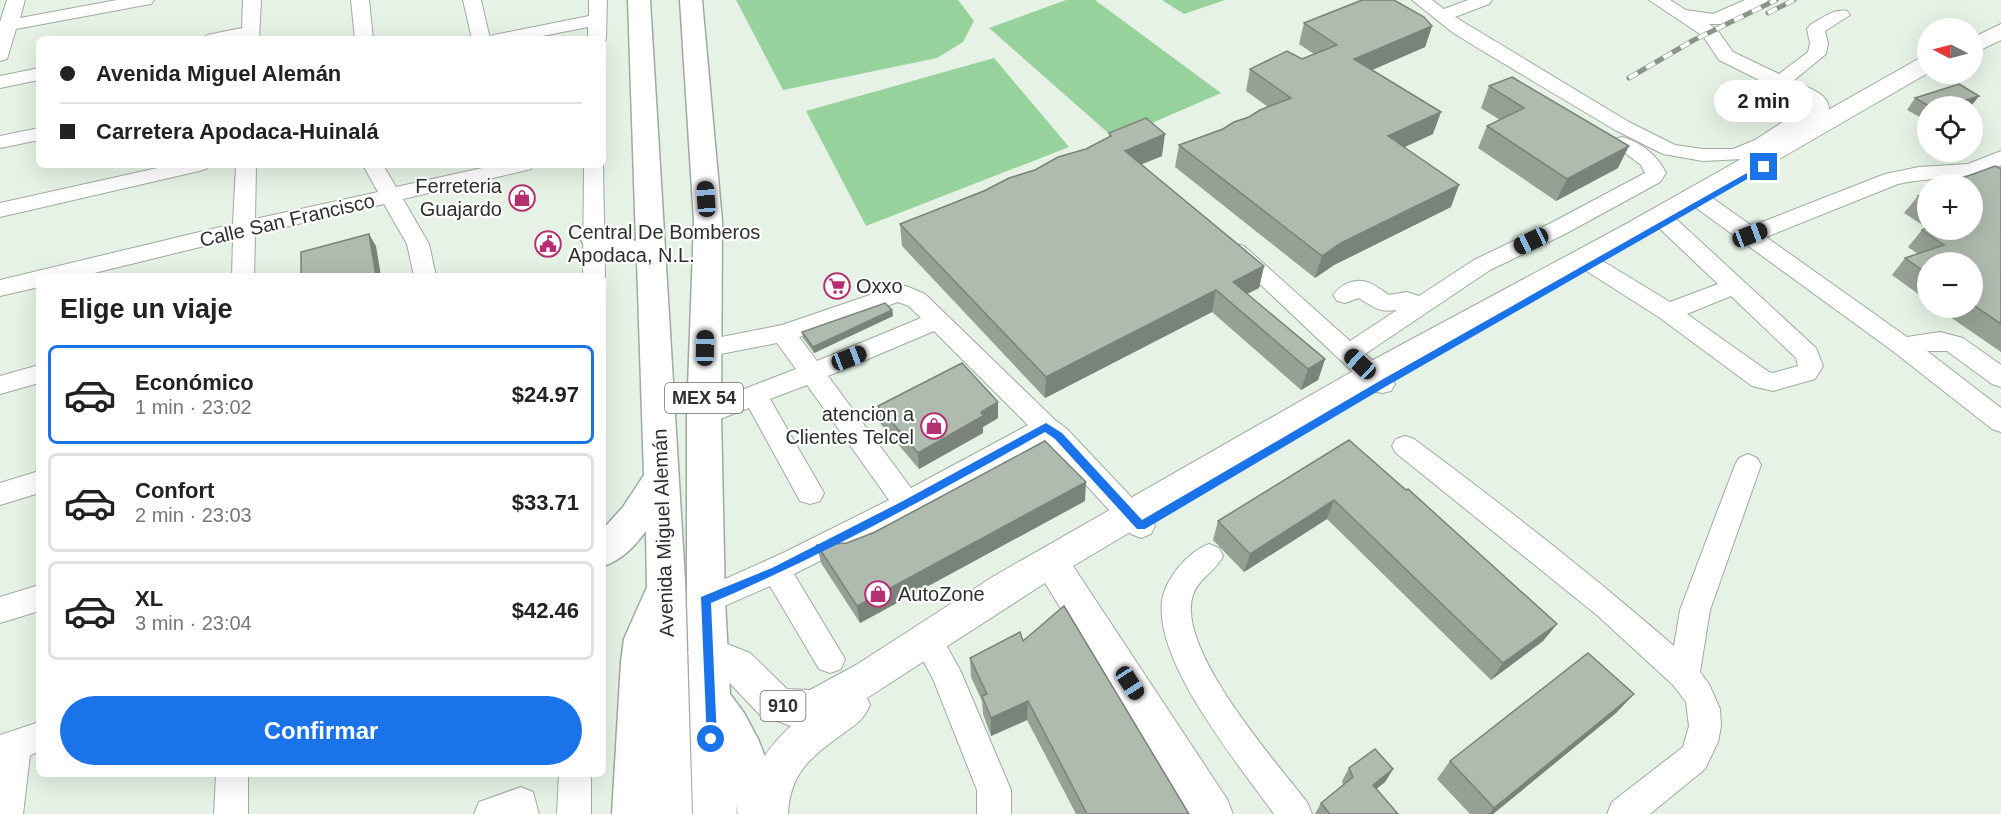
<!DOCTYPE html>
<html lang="es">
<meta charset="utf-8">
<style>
:root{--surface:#fff;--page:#f6f6f6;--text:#222;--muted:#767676;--line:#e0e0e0;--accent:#1a73e8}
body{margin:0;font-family:Arial,sans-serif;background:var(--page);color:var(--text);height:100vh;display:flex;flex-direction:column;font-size:22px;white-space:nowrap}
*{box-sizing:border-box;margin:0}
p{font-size:20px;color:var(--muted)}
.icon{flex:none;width:33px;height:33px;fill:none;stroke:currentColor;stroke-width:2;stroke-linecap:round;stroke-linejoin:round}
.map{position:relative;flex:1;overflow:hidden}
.side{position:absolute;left:36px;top:273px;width:570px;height:504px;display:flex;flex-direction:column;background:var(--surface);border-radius:9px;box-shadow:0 6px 24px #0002}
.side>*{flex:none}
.guide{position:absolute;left:36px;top:36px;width:570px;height:132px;border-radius:9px;box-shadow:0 6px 24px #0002;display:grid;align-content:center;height:132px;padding:0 24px;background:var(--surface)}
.needle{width:39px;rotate:276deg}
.buttons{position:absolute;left:1917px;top:18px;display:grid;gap:12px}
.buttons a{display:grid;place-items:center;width:66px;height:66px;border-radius:50%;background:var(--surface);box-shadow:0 6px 24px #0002;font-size:30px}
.end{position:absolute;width:27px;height:27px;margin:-14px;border:8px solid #1a73e8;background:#fff;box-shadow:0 0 0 3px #fff}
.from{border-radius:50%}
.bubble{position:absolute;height:42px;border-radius:21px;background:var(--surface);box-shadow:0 6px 24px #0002;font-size:20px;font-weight:600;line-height:42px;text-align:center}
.car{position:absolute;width:18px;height:36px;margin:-18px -9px;border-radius:8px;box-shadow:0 0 4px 2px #0007;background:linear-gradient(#222 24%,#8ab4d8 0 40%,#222 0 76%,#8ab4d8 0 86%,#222 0)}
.guide b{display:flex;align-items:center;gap:21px;height:57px;font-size:22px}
.guide b+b{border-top:2px solid var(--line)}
.guide i{width:15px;height:15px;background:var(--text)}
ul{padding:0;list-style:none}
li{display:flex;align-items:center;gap:18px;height:99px;margin:0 12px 9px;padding:0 12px;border:3px solid var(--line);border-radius:9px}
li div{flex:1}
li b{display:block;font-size:22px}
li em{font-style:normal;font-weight:600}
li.on{border-color:var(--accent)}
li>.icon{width:54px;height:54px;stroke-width:1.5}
h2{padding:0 24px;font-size:27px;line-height:72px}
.cta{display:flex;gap:12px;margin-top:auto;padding:12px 24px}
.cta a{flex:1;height:69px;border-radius:36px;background:var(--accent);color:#fff;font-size:24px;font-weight:600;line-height:69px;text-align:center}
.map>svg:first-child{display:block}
.green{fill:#97d19b}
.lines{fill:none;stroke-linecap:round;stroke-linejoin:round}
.minor-casing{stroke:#9eab9f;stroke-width:2}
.major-casing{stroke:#9eab9f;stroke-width:2}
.highway-casing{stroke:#9eab9f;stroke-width:3}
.minor{fill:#fff;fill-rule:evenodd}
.major{fill:#fff;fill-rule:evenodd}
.highway{fill:#fff;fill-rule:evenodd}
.rail-casing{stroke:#8b948b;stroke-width:5}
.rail{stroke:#fff;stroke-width:4;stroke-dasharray:10;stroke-linecap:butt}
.wall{fill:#96a196}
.shaded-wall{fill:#7a837a}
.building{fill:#aebbae;stroke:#7a837a;stroke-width:1.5}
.route{fill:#1a73e8}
.labels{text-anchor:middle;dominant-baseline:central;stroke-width:4.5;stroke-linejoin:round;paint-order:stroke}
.shield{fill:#fff;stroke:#6b6f6b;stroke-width:1.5}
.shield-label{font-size:18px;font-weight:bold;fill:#2c312c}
.poi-label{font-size:20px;fill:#2c312c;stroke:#fff;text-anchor:start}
.street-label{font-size:20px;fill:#2c312c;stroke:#fff}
</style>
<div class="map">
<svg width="2001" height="814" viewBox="0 0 2001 814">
<rect width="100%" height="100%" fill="#e5f2e5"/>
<g class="green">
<polygon points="736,0 958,0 974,21 963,42 937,58 783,90"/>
<polygon points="1066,0 1095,0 1221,93 1115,139 989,28"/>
<polygon points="1162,0 1225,0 1184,14"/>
<polygon points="994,58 1069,147 866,226 806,111"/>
</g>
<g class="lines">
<g class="minor-casing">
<g id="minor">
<polygon points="7,0 25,0 20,18 117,0 154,0 151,4 145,5 16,29 7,59 0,61 0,22"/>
<polygon points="243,0 261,0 259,39 204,39 207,35 242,28"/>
<polygon points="351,0 369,0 373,39 355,39"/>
<polygon points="463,0 481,0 490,39 493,35 499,34 589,16 589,0 607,0 606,39 603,43 603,39 588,39 588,27 527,39 472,39"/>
<path d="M1412 0H1432L1444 9 1468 0H1492L1489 4 1455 17 1629 122 1675 145 1703 149H1733L1755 140 1809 105 1719 60 1703 36 1649 0H1670L1686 10 1713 14 1745 0H1768L1765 4 1721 24H1709L1718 31 1733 52 1779 74 1808 52 1810 43 1807 29 1810 25C1821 19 1834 8 1847 11L1850 15 1825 31 1828 43 1826 54 1793 81C1806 87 1829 93 1829 109L1826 113 1769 148 1743 159 1703 161 1663 154 1615 130 1476 47 1452 32Z"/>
<polygon points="39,68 39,80 0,88 0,76"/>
<polygon points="39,128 39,140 0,148 0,136"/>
<path d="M1622 137C1641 142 1658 156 1666 173L1660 182 1565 234 1490 270 1365 354 1391 377 1395 384 1391 391 1382 393 1373 391 1225 251 1228 246 1236 244 1244 246 1350 341 1397 310C1380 313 1373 307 1359 298L1345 303 1337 301 1333 295C1337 290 1339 288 1344 285 1363 275 1373 284 1389 295L1407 292 1419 296 1474 260 1549 224 1645 173 1641 165 1612 143 1615 139Z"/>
<path d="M2001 151V165C1969 181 1932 176 1898 184L1766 237 1907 337 1940 332 1963 338 2001 365V387L1992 384 1947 351H1927L2001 408V432L1992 429 1894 352 1695 207 1692 202 1695 197 1703 195 1711 197 1752 226 1885 174 1919 167 1968 164Z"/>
<polygon points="603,163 605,276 603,280 603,276 583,276 584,165 603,165"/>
<polygon points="171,165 209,165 206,169 199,171 0,217 0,203"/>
<polygon points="236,165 256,165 255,219 378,192 363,165 383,165 396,187 496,165 534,165 531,169 403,199 429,244 436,276 414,276 407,244 384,204 255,234 254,276 232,276 233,239 82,276 39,276 39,287 0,296 0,280 233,224"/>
<path d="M1667 216 1675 218 1816 348 1823 366 1815 379 1773 391 1752 386 1660 318 1585 270 1582 265 1585 260 1593 257 1601 260 1670 302 1718 284 1659 228 1656 223 1659 218ZM1731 296 1796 358 1798 366 1773 373 1769 372 1687 314Z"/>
<path d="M896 286H906L925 294 1055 420 1067 429 1151 518 1155 526 1151 534 1141 538 1131 534 1045 440 917 512 794 574 845 659 841 669 830 673 819 669 770 586 706 614 696 610 691 601 696 592 783 553 889 500 807 385 770 399 824 493 820 501 810 504 800 501 749 408 704 425 695 422 691 415 695 408 796 369 777 343 705 357 696 354 693 348 696 342 782 325ZM898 302 909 306 921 318 817 361 799 337ZM934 331 1028 425 911 488 828 376Z"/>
<polygon points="39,365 39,383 0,394 0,376"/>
<path d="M1405 436 1414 439C1503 505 1590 573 1674 646L1680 610 1735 465 1739 458 1748 454 1757 458 1761 465 1710 610 1700 672 1709 684 1720 709 1721 726 1718 742 1705 769 1650 814H1607L1612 802 1683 747 1689 726 1686 702 1673 685 1598 616 1396 453 1392 446 1396 439Z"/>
<polygon points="39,471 39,493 0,505 0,483"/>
<path d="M1209 544 1219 548 1223 556C1216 571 1198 579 1193 595 1175 648 1275 761 1307 802L1312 814H1274C1239 765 1155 664 1162 602 1163 591 1170 578 1177 569 1186 558 1196 549 1209 544Z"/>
<polygon points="39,585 39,611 0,623 0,597"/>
<polygon points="933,637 944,641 961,672 1011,790 1011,814 977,814 977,790 933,679 918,651 922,641"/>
<polygon points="39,722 39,752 30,755 23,814 0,814 0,735"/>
<polygon points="216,774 248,774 248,814 214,814"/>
<polygon points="559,774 591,774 591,814 557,814"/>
<polygon points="521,787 533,792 539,814 474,814 479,802"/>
</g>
</g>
<g class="major-casing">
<g id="major">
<polygon points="2001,24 2001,40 1972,54 1972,38"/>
<path d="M1928 56V73L1646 236 1382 383 1073 566 1227 799 1233 814H1188L1045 583 867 698 870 705C863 721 855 725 841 735 810 758 790 773 788 814H746C749 778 764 750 791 726L760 715 724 677 694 665 688 653 694 641 707 636 750 653 787 689 810 690 856 665 994 576 1360 367 1626 224 1920 58Z"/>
</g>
</g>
<g class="highway-casing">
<g id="highway">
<path d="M628 0H650L685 581 692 814H612L621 662 624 639 647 587 646 531C634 547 622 560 603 566V529L623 507 644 475 637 261 584 245 580 238 584 231 594 229 636 241Z"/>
<polygon points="680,0 702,0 722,221 721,415 725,601 730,694 744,713 758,739 769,767 782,814 738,814 736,805 737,814 693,814 687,601 687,415 694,221"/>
</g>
</g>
<use href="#minor" class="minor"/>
<use href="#major" class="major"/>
<use href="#highway" class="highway"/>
<g class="rail-casing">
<g id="rail">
<polyline points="1768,13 1794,0"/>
<polyline points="1629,78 1692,41 1776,0"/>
</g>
</g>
<use href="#rail" class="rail"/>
</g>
<g class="wall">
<polygon points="1304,23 1432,26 1425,47 1372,70 1433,134 1404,147 1451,207 1334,265 1315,278 1175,167 1179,145 1223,129 1249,117 1268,107 1246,91 1250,69 1302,59 1314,54 1299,44"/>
<polygon points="1489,86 1618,168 1556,201 1478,148 1487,126 1500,120 1481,108"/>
<polygon points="1979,96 1971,106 1928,106 1927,121 1907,110 1915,98"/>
<polygon points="1109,133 1162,156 1141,164 1264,266 1259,288 1247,294 1325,359 1318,380 1301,390 1212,312 1045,398 902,246 900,224 1086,149 1109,137"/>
<polygon points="1999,168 2001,168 2001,352 1937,308 1972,308 1972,262 1928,262 1928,301 1892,275 1905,258 1918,254 1908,247 1922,230 1927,228 1904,213 1918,196 1928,192 1928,230 1972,230"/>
<polygon points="892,310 893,316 814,353 803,338 802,332"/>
<polygon points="878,406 998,418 983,427 983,433 919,469 880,423"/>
<polygon points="1349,440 1557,624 1543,641 1491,680 1327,519 1244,572 1213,540 1218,521"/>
<polygon points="1085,501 860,623 821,563 817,545 847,543"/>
<polygon points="1023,641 1189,814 1076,814 1027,720 991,736 983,714 982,701 971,677 970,658"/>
<polygon points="1634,694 1616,713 1493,814 1470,814 1437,779 1450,761"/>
<polygon points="1349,768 1393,769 1385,782 1376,789 1398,814 1315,814 1321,803 1343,785 1342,781"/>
</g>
<g class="shaded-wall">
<polygon points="1432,26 1425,47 1349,80 1354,59"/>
<polygon points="1979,96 1971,106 1946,106"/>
<polygon points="1441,112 1433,134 1381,158 1388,136"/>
<polygon points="1165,134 1162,156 1123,172 1125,151"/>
<polygon points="1629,146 1618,168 1556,201 1567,179"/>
<polygon points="1459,185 1451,207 1334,265 1315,278 1322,256 1341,243"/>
<polygon points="369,234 376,246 381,276 376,276"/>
<polygon points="1264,266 1259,288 1230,302 1233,282"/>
<polygon points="1216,290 1212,312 1045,398 1046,377"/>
<polygon points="892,310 893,316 814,353 813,347"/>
<polygon points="1325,359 1318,380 1301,390 1308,369"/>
<polygon points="998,402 998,418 983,427 983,433 919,469 918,453"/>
<polygon points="1086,482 1085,501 860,623 857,606"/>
<polygon points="1334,500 1327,519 1244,572 1250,554"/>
<polygon points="1557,624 1543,641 1491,680 1503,663"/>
<polygon points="1634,694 1616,713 1493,814 1489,814 1494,808"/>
<polygon points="1028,701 1027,720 991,736 991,718"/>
<polygon points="1393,769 1385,782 1365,798 1373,785"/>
</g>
<g class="building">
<polygon points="1362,0 1394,0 1424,17 1432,26 1354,59 1441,112 1388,136 1459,185 1341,243 1322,256 1179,145 1223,129 1234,122 1249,117 1260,110 1291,98 1250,69 1287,51 1302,59 1337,45 1304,23"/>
<polygon points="1512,77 1629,146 1567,179 1487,126 1524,108 1489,86"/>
<polygon points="1959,84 1979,96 1946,106 1929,106 1915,98"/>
<polygon points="1146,118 1165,134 1125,151 1264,266 1233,282 1325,359 1308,369 1216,290 1046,377 900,224 984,191 1009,178 1035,170 1058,157 1086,149 1111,136 1109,133"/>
<polygon points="1995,166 1999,168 2001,168 2001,324 1972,304 1972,262 1928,262 1928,274 1905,258 1944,245 1922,230 1928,227 1928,230 1972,230 1972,184 1946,184"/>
<polygon points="1928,192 1928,202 1918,196"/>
<polygon points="369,234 376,276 301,276 301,252"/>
<polygon points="885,303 892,310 813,347 802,332"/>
<polygon points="962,363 998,402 981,412 983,416 918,453 878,406"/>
<polygon points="1349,440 1406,490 1408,489 1557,624 1503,663 1334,500 1250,554 1218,521"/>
<polygon points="1045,441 1086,482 857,606 817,545 847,543 875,532"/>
<polygon points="1064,606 1189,814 1087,814 1028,701 991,718 982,696 987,694 970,658 1020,632 1023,641"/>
<polygon points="1588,653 1634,694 1494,808 1450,761"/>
<polygon points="1375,749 1393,769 1373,785 1398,814 1330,814 1321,803 1353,777 1349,768"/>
</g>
<path class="route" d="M1761 165 1768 167 1385 387 1145 529H1137L1055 439 1045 432C936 493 827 554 711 603L717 739 715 743H707L701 597 772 568 903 501 1046 423 1062 433 1142 520 1378 382Z"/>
<defs>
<g id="shop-ring" transform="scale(1.35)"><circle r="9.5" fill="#fff" stroke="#b62f70" stroke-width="1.5"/><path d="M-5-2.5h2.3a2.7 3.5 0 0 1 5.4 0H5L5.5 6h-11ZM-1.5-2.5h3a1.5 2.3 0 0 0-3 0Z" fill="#b62f70"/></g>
<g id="civic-ring" transform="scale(1.35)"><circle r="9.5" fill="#fff" stroke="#b62f70" stroke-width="1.5"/><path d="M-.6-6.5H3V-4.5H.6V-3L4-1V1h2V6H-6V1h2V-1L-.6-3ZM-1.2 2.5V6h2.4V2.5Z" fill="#b62f70"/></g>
<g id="supermarket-ring" transform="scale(1.35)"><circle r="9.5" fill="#fff" stroke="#b62f70" stroke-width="1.5"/><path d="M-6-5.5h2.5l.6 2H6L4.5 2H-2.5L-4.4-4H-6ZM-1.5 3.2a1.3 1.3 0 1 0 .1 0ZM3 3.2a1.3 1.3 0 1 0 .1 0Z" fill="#b62f70"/></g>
</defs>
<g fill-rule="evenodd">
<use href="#shop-ring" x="522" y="198"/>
<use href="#civic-ring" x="548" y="244"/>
<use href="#supermarket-ring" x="837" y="286"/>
<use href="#shop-ring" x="934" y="426"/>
<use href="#shop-ring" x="878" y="594"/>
</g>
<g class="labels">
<g class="shield">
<rect x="665" y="383" width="78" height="30" rx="4.5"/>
<rect x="760.5" y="691" width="45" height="30" rx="4.5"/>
</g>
<g class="shield-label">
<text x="704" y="398">MEX 54</text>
<text x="783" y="706">910</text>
</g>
<g class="poi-label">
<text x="502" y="186" text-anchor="end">Ferreteria<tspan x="502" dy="23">Guajardo</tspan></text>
<text x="568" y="232">Central De Bomberos<tspan x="568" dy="23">Apodaca, N.L.</tspan></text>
<text x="856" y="286">Oxxo</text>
<text x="914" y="414" text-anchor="end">atencion a<tspan x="914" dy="23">Clientes Telcel</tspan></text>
<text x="898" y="594">AutoZone</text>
</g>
<g class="street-label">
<text transform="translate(287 220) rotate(-13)">Calle San Francisco</text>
<text transform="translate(663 533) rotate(-92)">Avenida Miguel Alemán</text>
</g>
</g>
</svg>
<div class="buttons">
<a><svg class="needle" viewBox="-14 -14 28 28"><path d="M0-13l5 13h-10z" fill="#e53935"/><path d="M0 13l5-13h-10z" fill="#767676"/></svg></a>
<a><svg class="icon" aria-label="locate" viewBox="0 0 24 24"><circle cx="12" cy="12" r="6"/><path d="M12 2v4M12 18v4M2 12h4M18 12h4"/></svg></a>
<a>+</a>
<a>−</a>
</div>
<i class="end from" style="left:711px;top:739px"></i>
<i class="end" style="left:1764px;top:167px"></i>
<div class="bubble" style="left:1714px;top:80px;width:99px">2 min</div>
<i class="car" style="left:706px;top:199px;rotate:356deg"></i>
<i class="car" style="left:1750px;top:235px;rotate:69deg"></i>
<i class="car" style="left:1531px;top:241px;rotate:245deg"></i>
<i class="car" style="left:705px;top:348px;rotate:1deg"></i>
<i class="car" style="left:849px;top:358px;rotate:69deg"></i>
<i class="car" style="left:1360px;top:364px;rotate:313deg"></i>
<i class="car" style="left:1130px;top:683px;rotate:147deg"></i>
<div class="guide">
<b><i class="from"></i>Avenida Miguel Alemán</b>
<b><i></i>Carretera Apodaca-Huinalá</b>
</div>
<section class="side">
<h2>Elige un viaje</h2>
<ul>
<li class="on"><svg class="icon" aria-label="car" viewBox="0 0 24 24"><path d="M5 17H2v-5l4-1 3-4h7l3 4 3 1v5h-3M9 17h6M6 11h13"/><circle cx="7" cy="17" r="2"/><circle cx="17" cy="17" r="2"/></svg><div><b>Económico</b><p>1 min · 23:02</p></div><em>$24.97</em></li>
<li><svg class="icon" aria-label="car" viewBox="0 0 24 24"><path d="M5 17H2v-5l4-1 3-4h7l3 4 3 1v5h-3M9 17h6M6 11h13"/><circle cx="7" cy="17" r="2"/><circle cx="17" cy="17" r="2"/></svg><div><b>Confort</b><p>2 min · 23:03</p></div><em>$33.71</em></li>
<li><svg class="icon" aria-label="car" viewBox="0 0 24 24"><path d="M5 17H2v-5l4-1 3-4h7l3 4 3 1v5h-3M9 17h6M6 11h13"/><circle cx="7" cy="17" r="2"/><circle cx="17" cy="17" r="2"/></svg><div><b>XL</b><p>3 min · 23:04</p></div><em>$42.46</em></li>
</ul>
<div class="cta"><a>Confirmar</a></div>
</section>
</div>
